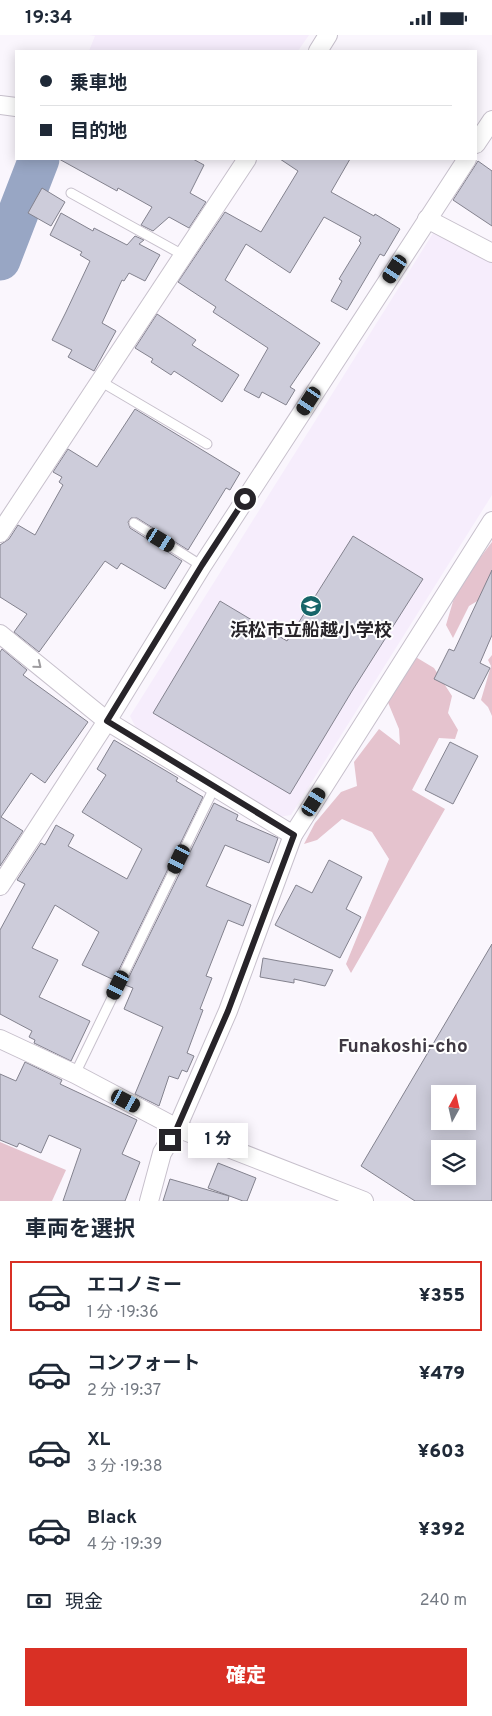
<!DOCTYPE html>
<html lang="ja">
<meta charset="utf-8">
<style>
:root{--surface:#fff;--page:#f2f2f3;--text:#1f2937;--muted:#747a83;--line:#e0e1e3;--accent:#d93025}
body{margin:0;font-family:Overpass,"Noto Sans JP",sans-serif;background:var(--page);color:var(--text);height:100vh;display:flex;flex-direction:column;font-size:19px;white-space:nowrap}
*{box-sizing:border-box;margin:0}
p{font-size:16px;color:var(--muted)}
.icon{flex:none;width:28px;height:28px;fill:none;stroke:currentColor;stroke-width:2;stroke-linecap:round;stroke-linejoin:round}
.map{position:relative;height:1166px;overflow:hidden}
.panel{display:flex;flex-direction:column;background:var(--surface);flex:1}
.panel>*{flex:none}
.hud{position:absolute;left:15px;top:15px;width:462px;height:110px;border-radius:0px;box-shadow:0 2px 12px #0003;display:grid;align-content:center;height:110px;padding:0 25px;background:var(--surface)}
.needle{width:32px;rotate:8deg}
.fabs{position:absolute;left:431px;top:1050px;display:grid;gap:10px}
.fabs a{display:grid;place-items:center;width:45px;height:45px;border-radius:0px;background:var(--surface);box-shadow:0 2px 12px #0003;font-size:25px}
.end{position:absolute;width:22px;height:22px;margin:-11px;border:6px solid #272429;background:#fff;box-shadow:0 0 0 2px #fff}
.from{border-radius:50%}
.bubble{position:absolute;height:35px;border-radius:0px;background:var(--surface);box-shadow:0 2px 12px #0003;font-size:16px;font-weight:800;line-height:35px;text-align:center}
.car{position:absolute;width:15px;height:30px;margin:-15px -8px;border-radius:6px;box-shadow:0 0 4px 1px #0007;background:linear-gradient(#222 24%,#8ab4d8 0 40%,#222 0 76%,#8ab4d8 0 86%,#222 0)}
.hud b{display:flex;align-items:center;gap:18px;height:48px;font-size:19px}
.hud b+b{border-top:1px solid var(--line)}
.hud i{width:12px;height:12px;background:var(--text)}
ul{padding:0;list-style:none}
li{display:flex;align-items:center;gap:15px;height:70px;margin:0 10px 8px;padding:0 15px;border:2px solid transparent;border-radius:0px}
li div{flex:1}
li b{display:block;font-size:19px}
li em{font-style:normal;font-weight:800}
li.selected{border-color:var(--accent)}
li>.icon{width:45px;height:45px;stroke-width:1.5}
h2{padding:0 25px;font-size:22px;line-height:60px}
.pay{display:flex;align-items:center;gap:12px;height:55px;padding:0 25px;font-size:19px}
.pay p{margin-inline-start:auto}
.action{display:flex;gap:10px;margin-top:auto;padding:10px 25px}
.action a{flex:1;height:58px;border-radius:0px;background:var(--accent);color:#fff;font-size:20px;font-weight:800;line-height:58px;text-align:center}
.status{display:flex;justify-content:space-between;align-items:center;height:35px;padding:0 25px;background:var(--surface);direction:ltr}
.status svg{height:14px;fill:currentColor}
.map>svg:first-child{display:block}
.built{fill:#f6edfc}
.green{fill:#e5c3ce}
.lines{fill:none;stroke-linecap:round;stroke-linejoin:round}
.river{stroke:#98a6c4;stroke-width:41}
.building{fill:#cdccda;stroke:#83828e;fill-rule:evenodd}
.service-casing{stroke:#c7c0cc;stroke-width:11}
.minor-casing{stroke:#c7c0cc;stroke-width:20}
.service{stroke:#fff;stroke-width:9}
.minor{stroke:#fff;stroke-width:18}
.oneway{stroke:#9e9c9f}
.route{stroke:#272429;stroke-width:6}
.labels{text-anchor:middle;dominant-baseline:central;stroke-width:4;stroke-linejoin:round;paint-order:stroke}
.poi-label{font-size:18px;font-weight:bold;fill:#272429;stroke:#fff}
.neighbourhood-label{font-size:19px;font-weight:bold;fill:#3f3943;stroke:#fff}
</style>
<div class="status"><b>19:34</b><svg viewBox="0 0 49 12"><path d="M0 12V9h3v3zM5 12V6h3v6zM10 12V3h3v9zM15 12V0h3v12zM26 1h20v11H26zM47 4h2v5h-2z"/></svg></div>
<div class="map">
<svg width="492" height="1166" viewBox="0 0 492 1166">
<rect width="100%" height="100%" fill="#faf6fd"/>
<g class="built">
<polygon points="89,0 309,0 298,16 89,16 95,1"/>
<polygon points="435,195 492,225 492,460 291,780 279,782 136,693 130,681"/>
</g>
<g class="green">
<polygon points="492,507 492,560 489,559 469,571 453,603 446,590 457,553"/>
<polygon points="492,620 492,681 488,672 481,665 491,631 488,625"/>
<polygon points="414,621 434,633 452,661 448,678 458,695 455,704 439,703 412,755 445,774 351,938 346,929 389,824 372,797 342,784 317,805 304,809 315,788 341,757 357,751 354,727 379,694 400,710 399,694 387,665"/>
<polygon points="0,1107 66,1135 52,1166 0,1166"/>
</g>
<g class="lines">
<polyline class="river" points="0,225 39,124"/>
</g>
<g class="building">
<polygon points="59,124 193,124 204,130 190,158 206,167 189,193 169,182 153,196 141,190 152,172 118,153 117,156"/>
<polygon points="280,124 350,124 331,157 374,181 375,179 400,194 384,221 380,219 347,275 331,266 342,246 339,244 361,208 359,206 361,202 324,182 290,238 246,209 225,245 320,308 290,352 295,355 286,370 262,357 259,363 244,355 268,313 213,277 216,272 178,247 225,177 261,197 298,136"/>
<polygon points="478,126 492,136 492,191 453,165"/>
<polygon points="42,153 65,167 51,191 28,178"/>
<polygon points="61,178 93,196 94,193 127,210 135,201 144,205 139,209 160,220 145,246 129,238 124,246 122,245 102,288 116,296 94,336 68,322 72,315 52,305 66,277 90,226 80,220 82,217 50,200"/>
<polygon points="157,279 196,305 192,310 239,340 222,367 174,336 171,340 151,327 153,324 135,313"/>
<polygon points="135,374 240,438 230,455 226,453 188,515 137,483 131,483 128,487 130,493 182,526 165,554 121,528 117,534 105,526 39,617 14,597 27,579 0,562 0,510 9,504 18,490 35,500 63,450 59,447 62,442 53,437 68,414 97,432"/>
<polygon points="353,501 423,544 352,656 290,759 153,678 220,566 287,606"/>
<polygon points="492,535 492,600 480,628 490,633 474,664 434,644 449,614 454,616"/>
<polygon points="2,614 27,635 23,640 88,687 45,748 31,738 1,782 23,796 0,831 0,617"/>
<polygon points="114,705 178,743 176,746 203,762 114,945 82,930 99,897 55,870 32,913 58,925 39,962 90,986 71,1026 34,1008 35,1005 29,1002 32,996 0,979 0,895 25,849 17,845 41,808 45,810 56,790 74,800 68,811 127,844 142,814 82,777 106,740 97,734"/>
<polygon points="450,707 478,721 453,769 425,755"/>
<polygon points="214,768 238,780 236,785 278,803 269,828 225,810 206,851 251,870 243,891 228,885 206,941 212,943 200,974 203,975 187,1018 194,1021 187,1037 182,1035 178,1044 169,1041 159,1071 135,1059 163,992 124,974 133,953 125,950"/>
<polygon points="329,825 362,842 346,874 361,882 340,923 275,890 296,850 312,858"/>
<path d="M492 909V1166H415L361 1131ZM440 1059H468V1086H440ZM440 1114H468V1141H440Z"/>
<polygon points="263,923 279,926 333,935 325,951 294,944 294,948 260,942"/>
<polygon points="25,1027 62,1045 60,1049 137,1085 122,1119 140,1127 125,1166 63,1166 81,1114 49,1100 41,1118 19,1108 17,1112 0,1105 0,1039 16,1046"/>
<polygon points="218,1128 256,1143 247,1166 243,1166 208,1153"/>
<polygon points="170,1144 229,1161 228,1166 163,1166"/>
</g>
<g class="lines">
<g class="service-casing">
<g id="service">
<polyline points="71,158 183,220"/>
<polyline points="100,346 207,409"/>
<polyline points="134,488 202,531"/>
<polyline points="75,1039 214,753"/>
</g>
</g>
<g class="minor-casing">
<g id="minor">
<polyline points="318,16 328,0"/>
<polyline points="0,70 16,72"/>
<polyline points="476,109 492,85"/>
<polyline points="427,184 492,218"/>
<polyline points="0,498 247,124"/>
<polyline points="0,599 107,686 293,800"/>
<polyline points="0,851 107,686 202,531 467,124"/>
<polyline points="0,1004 75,1039 177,1093 364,1166"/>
<polyline points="149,1166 162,1118 177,1093 228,976 293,800 492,486"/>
</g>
</g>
<use href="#service" class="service"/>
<use href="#minor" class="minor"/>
</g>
<defs><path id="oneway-chevron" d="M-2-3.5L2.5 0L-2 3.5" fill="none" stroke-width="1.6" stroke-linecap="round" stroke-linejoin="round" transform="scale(1.25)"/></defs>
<use class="oneway" href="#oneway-chevron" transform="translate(38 630) rotate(39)"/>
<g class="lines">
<polyline class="route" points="170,1105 177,1093 228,976 294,800 107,686 202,530 245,464"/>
</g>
<defs>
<g id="school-disc" transform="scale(1.125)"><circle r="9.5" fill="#166568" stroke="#fff"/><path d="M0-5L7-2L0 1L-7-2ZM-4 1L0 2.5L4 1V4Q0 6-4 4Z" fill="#fff"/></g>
</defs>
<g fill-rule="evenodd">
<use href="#school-disc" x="311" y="571"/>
</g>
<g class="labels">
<g class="poi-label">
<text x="311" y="596">浜松市立船越小学校</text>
</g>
<g class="neighbourhood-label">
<text x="403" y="1012">Funakoshi-cho</text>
</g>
</g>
</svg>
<div class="fabs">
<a><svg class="needle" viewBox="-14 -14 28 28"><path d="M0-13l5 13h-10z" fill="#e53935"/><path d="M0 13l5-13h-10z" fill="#747a83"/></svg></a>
<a><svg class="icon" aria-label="layers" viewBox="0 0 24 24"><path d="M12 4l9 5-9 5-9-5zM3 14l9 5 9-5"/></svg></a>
</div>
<i class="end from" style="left:245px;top:464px"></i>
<i class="end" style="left:170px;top:1105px"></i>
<div class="bubble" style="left:188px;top:1088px;width:60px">1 分</div>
<i class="car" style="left:395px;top:234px;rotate:213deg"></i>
<i class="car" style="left:309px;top:366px;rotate:213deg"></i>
<i class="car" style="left:161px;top:505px;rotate:121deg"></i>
<i class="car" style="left:314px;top:767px;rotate:32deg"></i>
<i class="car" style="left:179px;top:824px;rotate:206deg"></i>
<i class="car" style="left:118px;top:950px;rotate:206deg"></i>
<i class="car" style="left:126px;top:1066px;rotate:118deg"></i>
<div class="hud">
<b><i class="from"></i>乗車地</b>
<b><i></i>目的地</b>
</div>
</div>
<section class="panel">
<h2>車両を選択</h2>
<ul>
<li class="selected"><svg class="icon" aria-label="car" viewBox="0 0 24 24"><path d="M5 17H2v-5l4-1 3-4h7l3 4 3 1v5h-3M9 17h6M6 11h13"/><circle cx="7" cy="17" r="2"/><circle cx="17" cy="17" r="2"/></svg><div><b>エコノミー</b><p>1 分 · 19:36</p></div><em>¥355</em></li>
<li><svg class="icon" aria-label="car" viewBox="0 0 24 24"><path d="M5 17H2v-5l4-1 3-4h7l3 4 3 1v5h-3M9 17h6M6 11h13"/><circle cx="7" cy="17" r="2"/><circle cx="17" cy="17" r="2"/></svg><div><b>コンフォート</b><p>2 分 · 19:37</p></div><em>¥479</em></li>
<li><svg class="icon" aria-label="car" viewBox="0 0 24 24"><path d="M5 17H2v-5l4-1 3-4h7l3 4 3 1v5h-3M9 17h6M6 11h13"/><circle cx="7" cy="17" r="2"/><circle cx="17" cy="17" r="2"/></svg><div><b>XL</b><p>3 分 · 19:38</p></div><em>¥603</em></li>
<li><svg class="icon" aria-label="car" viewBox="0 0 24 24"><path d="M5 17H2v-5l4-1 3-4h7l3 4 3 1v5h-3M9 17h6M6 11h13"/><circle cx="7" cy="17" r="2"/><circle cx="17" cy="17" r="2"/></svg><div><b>Black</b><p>4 分 · 19:39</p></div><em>¥392</em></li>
</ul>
<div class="pay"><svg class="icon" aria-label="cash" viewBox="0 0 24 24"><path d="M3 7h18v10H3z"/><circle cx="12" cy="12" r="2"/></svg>現金<p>240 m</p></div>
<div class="action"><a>確定</a></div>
</section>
